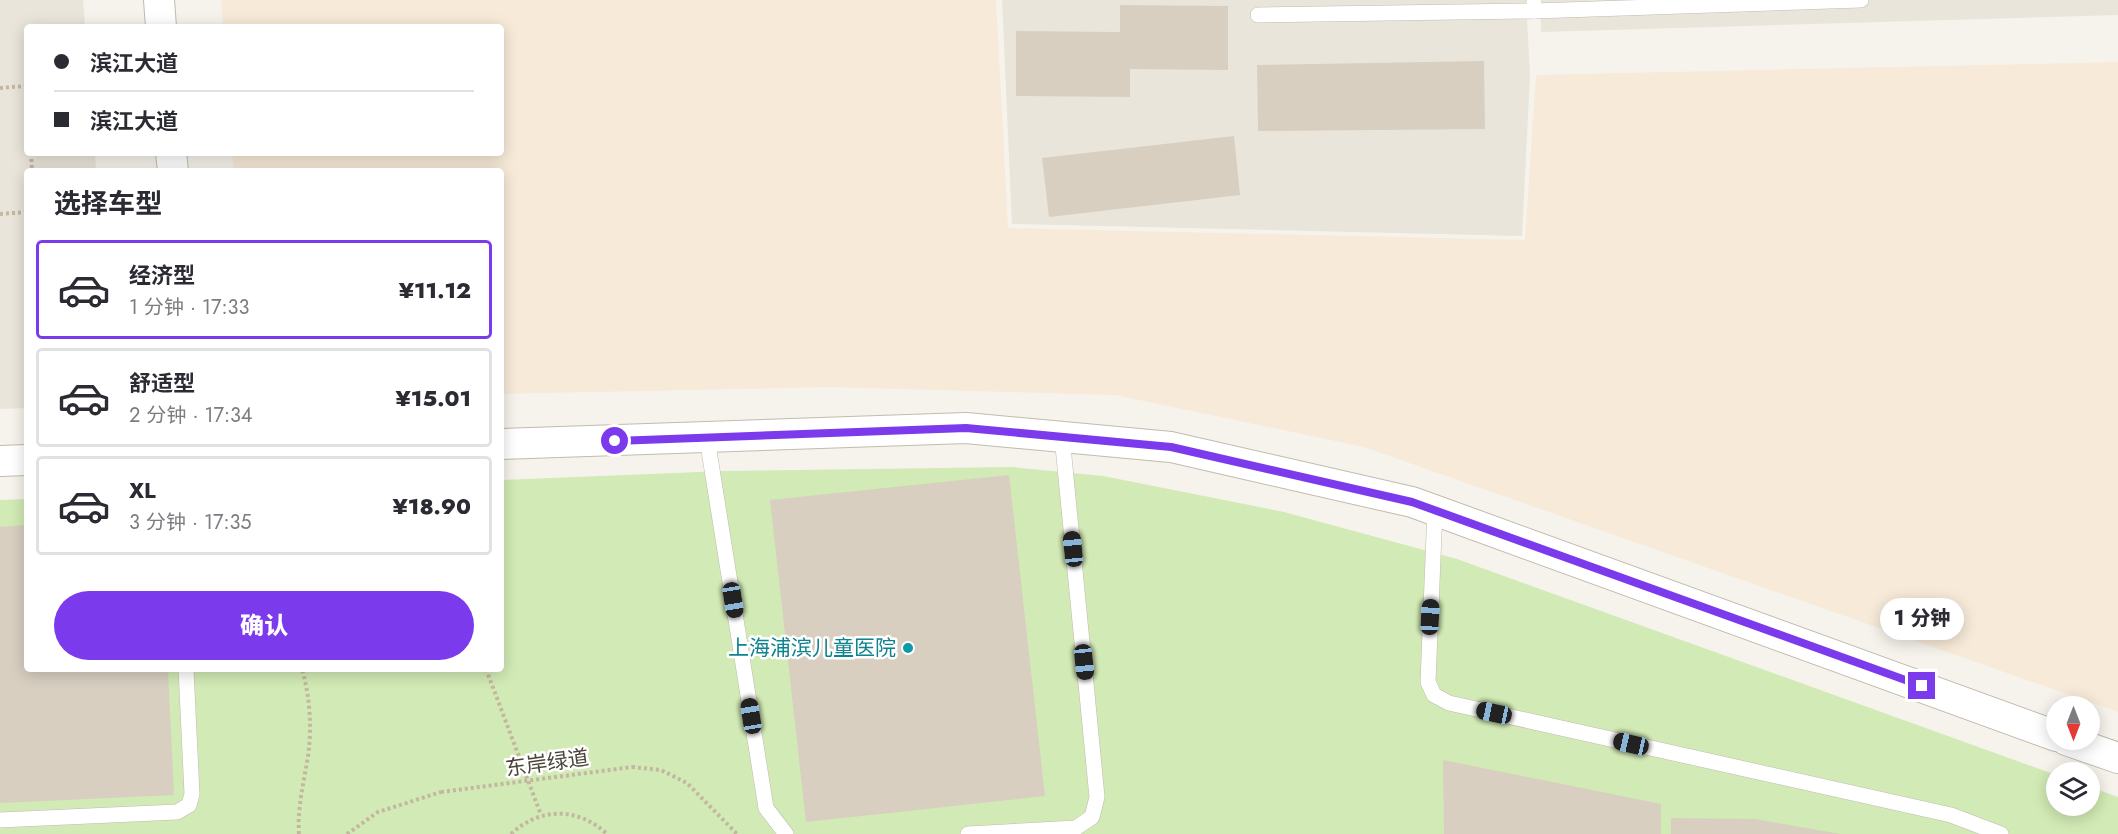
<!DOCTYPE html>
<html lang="zh">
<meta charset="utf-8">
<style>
:root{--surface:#fff;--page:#f7f7f7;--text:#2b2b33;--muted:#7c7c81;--line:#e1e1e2;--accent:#7c3aed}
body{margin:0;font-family:Jost,"Noto Sans SC",sans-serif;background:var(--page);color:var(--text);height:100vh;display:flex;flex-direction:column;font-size:22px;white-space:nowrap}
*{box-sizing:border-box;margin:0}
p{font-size:20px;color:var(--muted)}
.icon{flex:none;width:33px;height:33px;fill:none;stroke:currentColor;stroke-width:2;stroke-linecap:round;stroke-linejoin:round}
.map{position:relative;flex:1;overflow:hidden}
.side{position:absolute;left:24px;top:168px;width:480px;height:504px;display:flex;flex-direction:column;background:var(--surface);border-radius:6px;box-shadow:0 3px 15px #0003}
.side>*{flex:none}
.top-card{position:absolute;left:24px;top:24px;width:480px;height:132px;border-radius:6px;box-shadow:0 3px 15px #0003;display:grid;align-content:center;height:132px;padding:0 30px;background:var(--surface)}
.needle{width:39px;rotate:180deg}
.buttons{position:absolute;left:2046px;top:696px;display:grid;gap:12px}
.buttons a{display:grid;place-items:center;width:54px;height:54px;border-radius:50%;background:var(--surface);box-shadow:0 3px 15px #0003;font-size:30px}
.end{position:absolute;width:27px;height:27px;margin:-14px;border:8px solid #7c3aed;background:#fff;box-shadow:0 0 0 3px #fff}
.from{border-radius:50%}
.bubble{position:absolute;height:42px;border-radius:21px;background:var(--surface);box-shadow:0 3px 15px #0003;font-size:20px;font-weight:800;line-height:42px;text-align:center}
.car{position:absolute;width:18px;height:36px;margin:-18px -9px;border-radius:8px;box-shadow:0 0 4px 2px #0007;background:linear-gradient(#222 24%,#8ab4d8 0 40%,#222 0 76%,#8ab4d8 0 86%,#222 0)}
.top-card b{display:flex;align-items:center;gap:21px;height:57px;font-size:22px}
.top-card b+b{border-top:2px solid var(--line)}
.top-card i{width:15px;height:15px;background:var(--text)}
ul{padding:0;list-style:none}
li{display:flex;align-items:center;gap:18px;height:99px;margin:0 12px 9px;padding:0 18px;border:3px solid var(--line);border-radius:6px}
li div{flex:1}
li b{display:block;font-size:22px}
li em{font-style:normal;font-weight:800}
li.current{border-color:var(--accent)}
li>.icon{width:54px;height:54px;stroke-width:1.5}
h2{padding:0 30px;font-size:27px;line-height:72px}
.primary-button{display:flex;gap:12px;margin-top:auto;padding:12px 30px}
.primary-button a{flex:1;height:69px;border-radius:36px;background:var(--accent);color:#fff;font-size:24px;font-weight:800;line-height:69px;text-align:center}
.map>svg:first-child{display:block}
.residential{fill:#eae5da}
.commercial{fill:#f7ead8}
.green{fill:#d2eab5}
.building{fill:#d8cfc1}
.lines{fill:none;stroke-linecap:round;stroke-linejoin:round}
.lane-casing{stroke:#c2bbae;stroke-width:16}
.street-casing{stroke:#c2bbae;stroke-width:32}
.path{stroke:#c4b79f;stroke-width:4;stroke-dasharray:3 3;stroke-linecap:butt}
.lane{stroke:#fff;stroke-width:15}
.street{stroke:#fff;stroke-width:30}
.path-bridge{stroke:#c4b79f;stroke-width:4;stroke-dasharray:3 3;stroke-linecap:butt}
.route{stroke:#7c3aed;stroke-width:8}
.culture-dot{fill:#0f9aa8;stroke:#fff;stroke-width:2}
.labels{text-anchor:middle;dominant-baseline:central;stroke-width:5;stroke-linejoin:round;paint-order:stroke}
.culture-label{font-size:21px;fill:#0d838f;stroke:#fff;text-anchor:end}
.street-label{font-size:21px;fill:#4b4439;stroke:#fff}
</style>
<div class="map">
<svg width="2118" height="834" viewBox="0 0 2118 834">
<rect width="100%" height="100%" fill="#f6f3ec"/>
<g class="residential">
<polygon points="0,0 83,0 85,27 27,27 27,153 95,153 96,171 27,171 27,408 0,409"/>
<polygon points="1002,0 1526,0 1530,76 1522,236 1012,224"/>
<polygon points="1540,0 2118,0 2118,15 1541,32"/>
</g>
<polygon class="commercial" points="221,0 996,0 1008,228 1525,240 1536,75 2118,62 2118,712 1364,447 1115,395 830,387 501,394 501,171 234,171 232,153 501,153 501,27 223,27"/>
<polygon class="green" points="1012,467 1103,476 1284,512 1457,559 2056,775 2056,806 2090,806 2090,787 2118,797 2118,834 0,834 0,500 27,499 27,669 501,669 501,480 724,471"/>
<g class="building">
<polygon points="1120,5 1228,6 1228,70 1130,69 1130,97 1016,96 1016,31 1120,32"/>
<polygon points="1484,61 1485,129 1258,131 1257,65"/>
<polygon points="1234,136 1240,195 1049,217 1042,158"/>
<polygon points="1009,475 1045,796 806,822 770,500"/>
<polygon points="27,525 27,669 168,669 174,795 0,803 0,527"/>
<polygon points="1443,760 1661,804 1661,834 1444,834"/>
<polygon points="1671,818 1755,819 1840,834 1671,834"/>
</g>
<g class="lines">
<g class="lane-casing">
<g id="lane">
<polyline points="1534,0 1534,11 1861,0"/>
<polyline points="1258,15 1534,11"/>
<polyline points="707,438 766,808 786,834"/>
<polyline points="1435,509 1428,682 1434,695 1449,703 1951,815 2001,834"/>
<polyline points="0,820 177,812 189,805 192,794 186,669"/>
<polyline points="968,834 1076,828 1092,817 1097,797 1062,436"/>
</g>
</g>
<g class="street-casing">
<g id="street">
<polyline points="159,0 161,27"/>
<polyline points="171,153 173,171"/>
<polyline points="501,444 966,428 1171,447 1412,502 2056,736"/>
<polyline points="0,461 27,460"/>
<polyline points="2066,740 2118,758"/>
</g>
</g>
<g class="path">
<polyline points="0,88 26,86 27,95"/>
<polyline points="31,153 32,171"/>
<polyline points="0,214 27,212"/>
<polyline points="486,669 541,815"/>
<polyline points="632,767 661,770 687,783 737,834"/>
<path d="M299 834C297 808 304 782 308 756 312 727 310 697 302 669"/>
<polyline points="347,834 378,812 441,792"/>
<path d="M511 834C540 807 578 807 607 834"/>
</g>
<use href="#lane" class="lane"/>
<use href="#street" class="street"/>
<polyline class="path-bridge" points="441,792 632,767"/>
</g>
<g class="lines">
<polyline class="route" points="615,441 966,428 1171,447 1412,502 1922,686"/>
</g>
<circle class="culture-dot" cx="908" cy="648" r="6"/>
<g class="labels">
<g class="culture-label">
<text x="896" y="648">上海浦滨儿童医院</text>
</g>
<g class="street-label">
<text transform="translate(547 763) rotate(-8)">东岸绿道</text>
</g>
</g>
</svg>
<div class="buttons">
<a><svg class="needle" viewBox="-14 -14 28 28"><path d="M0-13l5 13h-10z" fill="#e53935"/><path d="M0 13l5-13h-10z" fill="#7c7c81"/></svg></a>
<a><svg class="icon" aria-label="layers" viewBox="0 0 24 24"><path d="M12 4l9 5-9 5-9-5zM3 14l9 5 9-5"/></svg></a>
</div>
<i class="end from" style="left:615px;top:441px"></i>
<i class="end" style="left:1922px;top:686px"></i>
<div class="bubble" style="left:1880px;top:598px;width:84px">1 分钟</div>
<i class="car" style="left:1073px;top:549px;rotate:354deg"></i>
<i class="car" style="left:733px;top:600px;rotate:171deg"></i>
<i class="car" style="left:1430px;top:617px;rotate:3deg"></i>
<i class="car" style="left:1084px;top:662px;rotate:174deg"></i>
<i class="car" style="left:1494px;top:713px;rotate:282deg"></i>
<i class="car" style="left:751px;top:716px;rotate:351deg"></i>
<i class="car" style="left:1631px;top:744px;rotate:283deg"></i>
<div class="top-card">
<b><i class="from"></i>滨江大道</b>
<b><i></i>滨江大道</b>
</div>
<section class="side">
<h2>选择车型</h2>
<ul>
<li class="current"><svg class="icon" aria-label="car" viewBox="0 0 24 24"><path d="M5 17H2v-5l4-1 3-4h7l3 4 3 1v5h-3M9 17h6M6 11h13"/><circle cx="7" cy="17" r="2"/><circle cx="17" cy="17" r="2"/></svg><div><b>经济型</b><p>1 分钟 · 17:33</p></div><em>¥11.12</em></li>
<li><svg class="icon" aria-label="car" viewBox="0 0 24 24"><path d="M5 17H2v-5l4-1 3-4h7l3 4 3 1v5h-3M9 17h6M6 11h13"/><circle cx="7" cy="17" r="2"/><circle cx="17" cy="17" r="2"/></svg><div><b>舒适型</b><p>2 分钟 · 17:34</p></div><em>¥15.01</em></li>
<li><svg class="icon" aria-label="car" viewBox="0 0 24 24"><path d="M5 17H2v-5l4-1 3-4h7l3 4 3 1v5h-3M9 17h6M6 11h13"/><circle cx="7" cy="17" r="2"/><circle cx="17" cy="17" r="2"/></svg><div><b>XL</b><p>3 分钟 · 17:35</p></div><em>¥18.90</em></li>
</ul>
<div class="primary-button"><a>确认</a></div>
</section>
</div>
